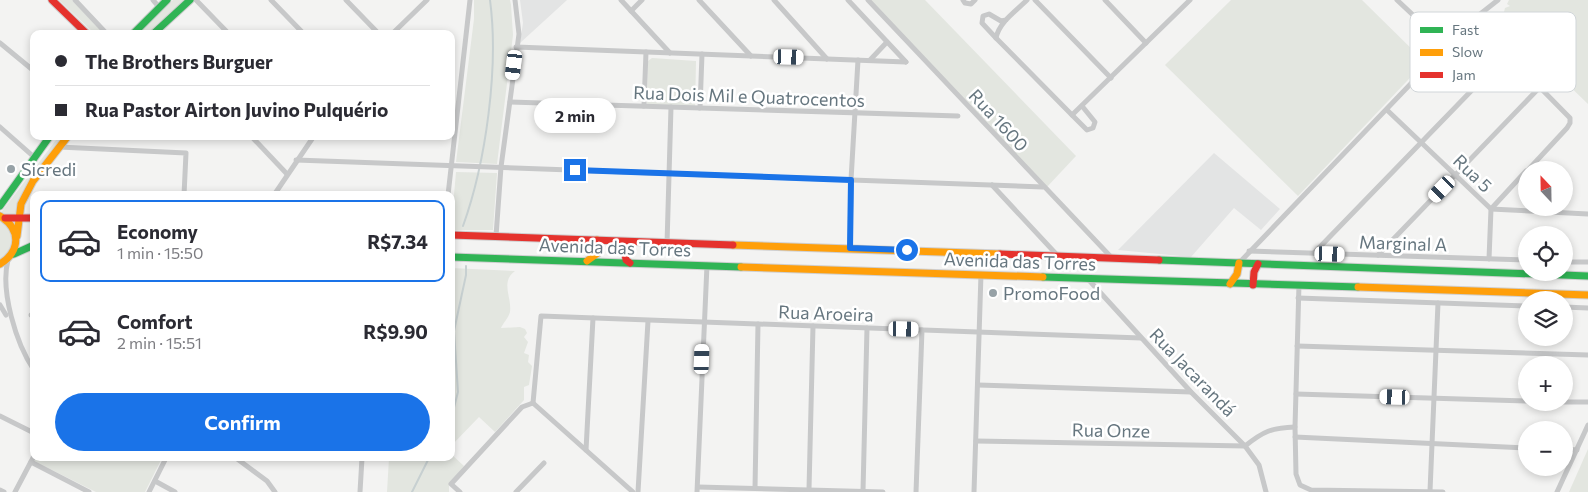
<!DOCTYPE html>
<meta charset="utf-8">
<style>
:root{--surface:#fff;--page:#f7f7f7;--text:#2b2b33;--muted:#7c7c81;--line:#e1e1e2;--accent:#1a73e8}
body{margin:0;font-family:Commissioner,sans-serif;background:var(--page);color:var(--text);height:100vh;display:flex;flex-direction:column;font-size:19px;white-space:nowrap}
*{box-sizing:border-box;margin:0}
p{font-size:16px;color:var(--muted)}
.icon{flex:none;width:28px;height:28px;fill:none;stroke:currentColor;stroke-width:2;stroke-linecap:round;stroke-linejoin:round}
.map{position:relative;flex:1;overflow:hidden}
.drawer{position:absolute;left:30px;top:191px;width:425px;height:270px;display:flex;flex-direction:column;background:var(--surface);border-radius:10px;box-shadow:0 2px 8px #0003}
.drawer>*{flex:none}
.banner{position:absolute;left:30px;top:30px;width:425px;height:110px;border-radius:10px;box-shadow:0 2px 8px #0003;display:grid;align-content:center;height:110px;padding:0 25px;background:var(--surface)}
.needle{width:32px;rotate:338deg}
.fabs{position:absolute;left:1518px;top:161px;display:grid;gap:10px}
.fabs a{display:grid;place-items:center;width:55px;height:55px;border-radius:50%;background:var(--surface);box-shadow:0 2px 8px #0003;font-size:25px}
.end{position:absolute;width:22px;height:22px;margin:-11px;border:6px solid #1a73e8;background:#fff;box-shadow:0 0 0 2px #fff}
.from{border-radius:50%}
.bubble{position:absolute;height:35px;border-radius:18px;background:var(--surface);box-shadow:0 2px 8px #0003;font-size:16px;font-weight:700;line-height:35px;text-align:center}
.car{position:absolute;width:15px;height:30px;margin:-15px -8px;border-radius:6px;box-shadow:0 0 4px 1px #0007;background:linear-gradient(#fff 24%,#345 0 40%,#fff 0 76%,#345 0 86%,#fff 0)}
.banner b{display:flex;align-items:center;gap:18px;height:48px;font-size:19px}
.banner b+b{border-top:1px solid var(--line)}
.banner i{width:12px;height:12px;background:var(--text)}
ul{padding:9px 0 0;list-style:none}
li{display:flex;align-items:center;gap:15px;height:82px;margin:0 10px 8px;padding:0 15px;border:2px solid transparent;border-radius:10px}
li div{flex:1}
li b{display:block;font-size:19px}
li em{font-style:normal;font-weight:700}
li.selected{border-color:var(--accent)}
li>.icon{width:45px;height:45px;stroke-width:1.5}
.action{display:flex;gap:10px;margin-top:auto;padding:10px 25px}
.action a{flex:1;height:58px;border-radius:30px;background:var(--accent);color:#fff;font-size:20px;font-weight:700;line-height:58px;text-align:center}
.map>svg:first-child{display:block}
.built{fill:#e3e4e4}
.green{fill:#e3e6e0}
.lines{fill:none;stroke-linecap:round;stroke-linejoin:round}
.stream{stroke:#c7d0d1;stroke-width:2}
.fast-casing{stroke:#cfcfd0;stroke-width:9}
.slow-casing{stroke:#cfcfd0;stroke-width:9}
.jam-casing{stroke:#cfcfd0;stroke-width:9}
.street{stroke:#c7c8c9;stroke-width:5}
.fast{stroke:#30b455;stroke-width:7}
.slow{stroke:#ff9f0a;stroke-width:7}
.jam{stroke:#e5322d;stroke-width:7}
.route{stroke:#1a73e8;stroke-width:6}
.poi-dot{fill:#97a2a7;stroke:#fff;stroke-width:2}
.labels{text-anchor:middle;dominant-baseline:central;stroke-width:5;stroke-linejoin:round;paint-order:stroke}
.street-label{font-size:18px;fill:#66767f;stroke:#fff}
.poi-label{font-size:18px;fill:#66767f;stroke:#fff;text-anchor:start}
.key{fill:#fff;stroke:#d1d6d9;stroke-width:1}
.key-label{font-size:14px;fill:#66767f}
</style>
<div class="map">
<svg width="1588" height="492" viewBox="0 0 1588 492">
<rect width="100%" height="100%" fill="#f3f3f2"/>
<g class="built">
<polygon points="520,0 567,0 520,43 523,23"/>
<polygon points="1214,153 1280,209 1261,230 1234,208 1191,257 1118,250"/>
</g>
<g class="green">
<polygon points="59,0 72,0 104,34 95,34"/>
<polygon points="173,0 186,0 149,34 137,34"/>
<polygon points="474,0 510,0 511,5 513,35 497,164 456,162 474,19"/>
<polygon points="869,0 925,0 1076,156 1046,188"/>
<polygon points="1231,0 1362,0 1425,62 1298,196 1165,65"/>
<polygon points="1509,0 1588,0 1588,104 1529,47 1517,40 1513,33 1513,27 1522,22 1519,19 1508,18 1504,12 1505,8 1510,6 1507,4"/>
<polygon points="652,58 696,61 695,108 647,106 648,61"/>
<polygon points="59,136 63,136 27,186 15,214 0,214"/>
<polygon points="456,172 497,173 493,230 451,230"/>
<path d="M0 220C19 233 17 247 0 261Z"/>
<path d="M451 268 515 271C500 282 512 297 510 312 508 319 503 323 501 328L520 327 525 329 527 333 524 337 528 342 524 353 529 355 528 362 532 366 529 385 524 387V400L495 432 479 417 451 446Z"/>
<polygon points="1588,449 1588,492 1569,492"/>
<polygon points="451,454 464,466 449,485 449,492 387,492 389,458 451,458"/>
<polygon points="36,458 162,458 145,492 96,492 34,461"/>
</g>
<g class="lines">
<g class="stream">
<path d="M463 226C486 162 499 67 490 0"/>
<polyline points="451,419 458,392 454,331 466,275 466,266"/>
<polyline points="412,492 429,458"/>
</g>
<g class="fast-casing">
<g id="fast">
<polyline points="133,34 167,0"/>
<polyline points="153,34 190,0"/>
<polyline points="0,206 50,136"/>
<polyline points="14,254 34,245"/>
<polyline points="451,257 741,267"/>
<polyline points="1159,260 1588,276"/>
<polyline points="1043,277 1358,287"/>
</g>
</g>
<g class="slow-casing">
<g id="slow">
<path d="M0 216C21 229 21 251 0 264"/>
<polyline points="17,236 21,204 33,181 68,136"/>
<polyline points="733,245 1000,254"/>
<polyline points="587,261 598,253 597,240"/>
<polyline points="741,267 1043,277"/>
<polyline points="1230,284 1237,274 1239,263"/>
<polyline points="1358,287 1588,295"/>
</g>
</g>
<g class="jam-casing">
<g id="jam">
<polyline points="52,0 87,34"/>
<polyline points="5,218 34,218"/>
<polyline points="451,235 733,245"/>
<polyline points="1000,254 1159,260"/>
<polyline points="630,263 626,260 625,254 631,242"/>
<polyline points="1253,285 1254,272 1258,264"/>
</g>
</g>
<g class="street">
<polyline points="75,0 107,34"/>
<polyline points="153,0 159,7"/>
<polyline points="196,0 229,34"/>
<polyline points="271,0 304,34"/>
<polyline points="346,0 379,34"/>
<polyline points="621,0 670,53"/>
<polyline points="699,0 751,56"/>
<polyline points="774,0 827,59"/>
<polyline points="848,0 906,62"/>
<polyline points="868,0 1111,257"/>
<polyline points="963,0 965,3 971,4 975,0"/>
<polyline points="1035,0 1111,78"/>
<polyline points="1105,0 1146,43"/>
<polyline points="1397,0 1447,47"/>
<polyline points="631,11 642,0"/>
<path d="M1006 20 1001 21 989 14 983 16 982 23 996 38C999 22 1016 11 1027 0"/>
<polyline points="1470,22 1507,54 1570,118 1570,123 1567,128 1528,170"/>
<polyline points="392,34 427,0"/>
<polyline points="996,38 1072,115 1190,0"/>
<polyline points="0,43 34,71"/>
<polyline points="516,47 906,62"/>
<polyline points="870,60 887,42"/>
<polyline points="510,102 958,116"/>
<polyline points="644,106 646,52"/>
<polyline points="700,108 702,54"/>
<polyline points="1387,110 1491,209 1588,214"/>
<polyline points="1072,115 1087,130 1093,128 1095,122 1082,106"/>
<polyline points="0,127 34,157"/>
<polyline points="251,136 287,174"/>
<polyline points="59,147 186,153 184,195"/>
<polyline points="296,160 1043,187"/>
<polyline points="992,185 1058,256"/>
<polyline points="274,195 314,136"/>
<polyline points="448,195 470,0"/>
<polyline points="496,236 501,167 519,34 515,0"/>
<polyline points="667,244 671,107"/>
<polyline points="850,248 851,180 858,60"/>
<polyline points="1249,251 1526,260"/>
<polyline points="1314,253 1507,54"/>
<polyline points="1378,255 1540,87"/>
<polyline points="1489,259 1491,209 1526,171"/>
<path d="M8 260C0 290 16 344 34 370"/>
<polyline points="1564,262 1588,262"/>
<polyline points="1239,263 1470,22 1498,0"/>
<polyline points="1087,278 1191,392 1245,446 1259,465 1266,492"/>
<polyline points="1299,284 1295,427 1296,474 1300,485 1311,490 1443,492"/>
<polyline points="1298,298 1526,306"/>
<polyline points="0,305 6,315"/>
<polyline points="1564,307 1588,308"/>
<polyline points="31,315 34,315"/>
<polyline points="1297,346 1588,355"/>
<polyline points="978,385 1191,392"/>
<polyline points="1296,394 1526,401"/>
<polyline points="1564,402 1588,402"/>
<polyline points="533,403 541,316 1141,338"/>
<polyline points="533,403 633,492"/>
<polyline points="0,416 34,433"/>
<polyline points="1295,437 1526,448"/>
<path d="M976 441 1245 446C1264 431 1271 428 1295 427"/>
<polyline points="1564,449 1577,450"/>
<polyline points="586,450 593,318"/>
<polyline points="236,458 267,481 275,492"/>
<polyline points="31,462 89,492"/>
<polyline points="155,481 175,492"/>
<polyline points="698,487 883,492"/>
<polyline points="755,488 758,324"/>
<polyline points="809,489 813,326"/>
<polyline points="0,490 4,492"/>
<polyline points="863,491 867,328"/>
<polyline points="1430,491 1438,303"/>
<polyline points="15,492 34,456"/>
<polyline points="149,492 166,458"/>
<polyline points="360,492 362,458"/>
<polyline points="460,492 451,484 522,407 533,403"/>
<polyline points="516,492 544,463"/>
<polyline points="638,492 648,321"/>
<polyline points="697,492 707,265"/>
<polyline points="916,492 922,330"/>
<polyline points="974,492 981,274"/>
<polyline points="1557,492 1588,425"/>
</g>
<use href="#fast" class="fast"/>
<use href="#slow" class="slow"/>
<use href="#jam" class="jam"/>
</g>
<g class="lines">
<polyline class="route" points="575,170 851,180 850,248 907,250"/>
</g>
<g class="poi-dot">
<circle cx="11" cy="169" r="5"/>
<circle cx="993" cy="293" r="5"/>
</g>
<g class="labels">
<g class="street-label">
<text transform="translate(749 96) rotate(2)">Rua Dois Mil e Quatrocentos</text>
<text transform="translate(999 120) rotate(47)">Rua 1600</text>
<text transform="translate(1473 173) rotate(44)">Rua 5</text>
<text transform="translate(1403 243) rotate(2)">Marginal A</text>
<text transform="translate(615 247) rotate(2)">Avenida das Torres</text>
<text transform="translate(1020 261) rotate(2)">Avenida das Torres</text>
<text transform="translate(826 313) rotate(2)">Rua Aroeira</text>
<text transform="translate(1193 372) rotate(46)">Rua Jacarandá</text>
<text transform="translate(1111 430) rotate(1)">Rua Onze</text>
</g>
<g class="poi-label">
<text x="21" y="169">Sicredi</text>
<text x="1003" y="293">PromoFood</text>
</g>
</g>
<rect x="1410" y="12" width="166" height="80" rx="8" class="key"/>
<rect x="1420" y="27" width="23" height="6" fill="#30b455"/>
<rect x="1420" y="49" width="23" height="7" fill="#ff9f0a"/>
<rect x="1420" y="72" width="23" height="6" fill="#e5322d"/>
<g class="key-label">
<text x="1452" y="35">Fast</text>
<text x="1452" y="57">Slow</text>
<text x="1452" y="80">Jam</text>
</g>
</svg>
<div class="fabs">
<a><svg class="needle" viewBox="-14 -14 28 28"><path d="M0-13l5 13h-10z" fill="#e53935"/><path d="M0 13l5-13h-10z" fill="#7c7c81"/></svg></a>
<a><svg class="icon" aria-label="locate" viewBox="0 0 24 24"><circle cx="12" cy="12" r="6"/><path d="M12 2v4M12 18v4M2 12h4M18 12h4"/></svg></a>
<a><svg class="icon" aria-label="layers" viewBox="0 0 24 24"><path d="M12 4l9 5-9 5-9-5zM3 14l9 5 9-5"/></svg></a>
<a>+</a>
<a>−</a>
</div>
<i class="end from" style="left:907px;top:250px"></i>
<i class="end" style="left:575px;top:170px"></i>
<div class="bubble" style="left:534px;top:98px;width:82px">2 min</div>
<i class="car" style="left:789px;top:57px;rotate:92deg"></i>
<i class="car" style="left:514px;top:65px;rotate:187deg"></i>
<i class="car" style="left:1442px;top:189px;rotate:224deg"></i>
<i class="car" style="left:1330px;top:254px;rotate:92deg"></i>
<i class="car" style="left:904px;top:329px;rotate:91deg"></i>
<i class="car" style="left:702px;top:359px;rotate:2deg"></i>
<i class="car" style="left:1395px;top:397px;rotate:272deg"></i>
<div class="banner">
<b><i class="from"></i>The Brothers Burguer</b>
<b><i></i>Rua Pastor Airton Juvino Pulquério</b>
</div>
<section class="drawer">
<ul>
<li class="selected"><svg class="icon" aria-label="car" viewBox="0 0 24 24"><path d="M5 17H2v-5l4-1 3-4h7l3 4 3 1v5h-3M9 17h6M6 11h13"/><circle cx="7" cy="17" r="2"/><circle cx="17" cy="17" r="2"/></svg><div><b>Economy</b><p>1 min · 15:50</p></div><em>R$7.34</em></li>
<li><svg class="icon" aria-label="car" viewBox="0 0 24 24"><path d="M5 17H2v-5l4-1 3-4h7l3 4 3 1v5h-3M9 17h6M6 11h13"/><circle cx="7" cy="17" r="2"/><circle cx="17" cy="17" r="2"/></svg><div><b>Comfort</b><p>2 min · 15:51</p></div><em>R$9.90</em></li>
</ul>
<div class="action"><a>Confirm</a></div>
</section>
</div>
